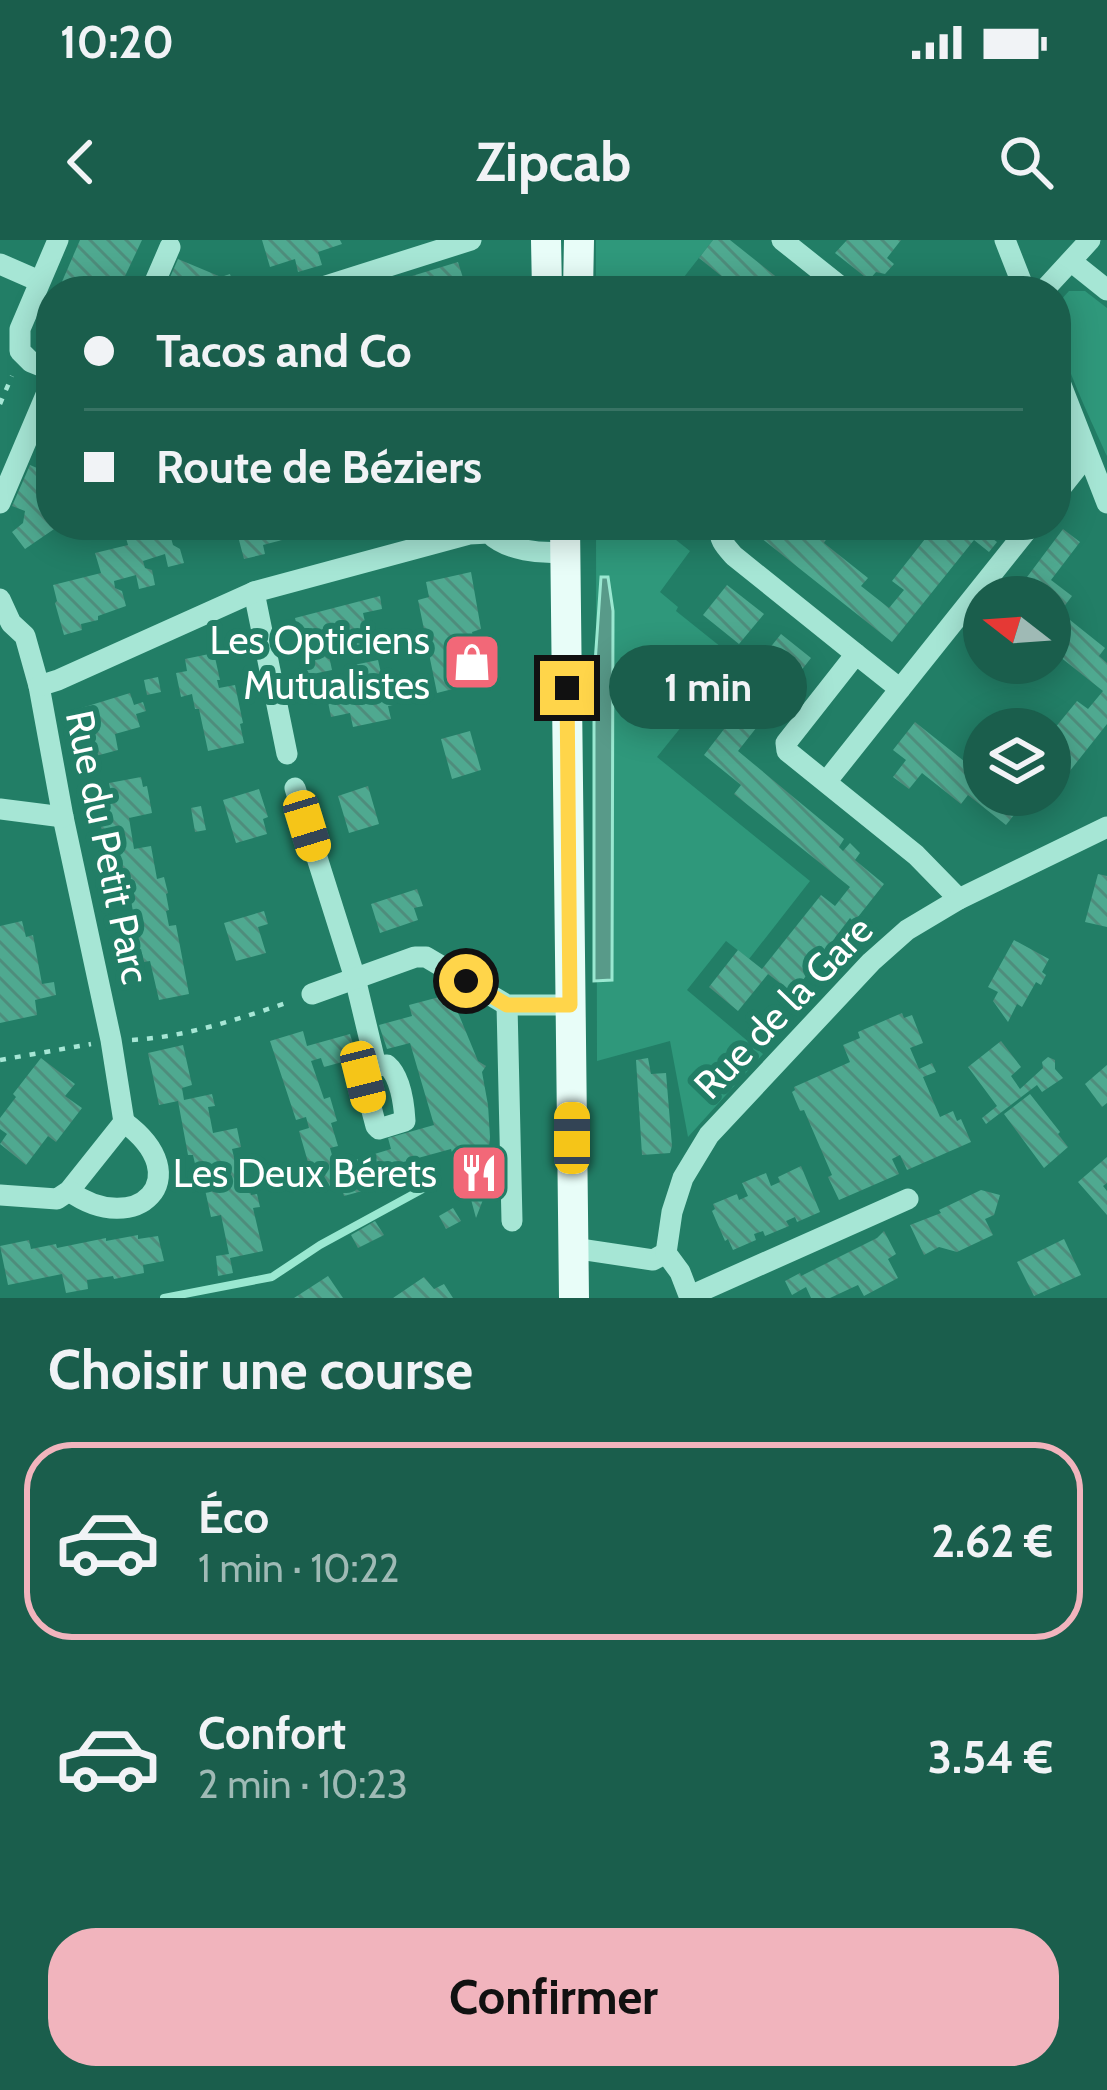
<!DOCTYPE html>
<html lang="fr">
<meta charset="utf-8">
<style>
:root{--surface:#1a5e4c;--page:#276756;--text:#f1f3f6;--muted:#9fbab5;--line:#387364;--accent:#f1b4bd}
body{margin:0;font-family:Cabin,sans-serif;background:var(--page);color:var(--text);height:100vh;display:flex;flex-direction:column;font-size:45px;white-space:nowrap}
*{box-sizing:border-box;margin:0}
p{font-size:39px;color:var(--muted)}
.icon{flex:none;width:66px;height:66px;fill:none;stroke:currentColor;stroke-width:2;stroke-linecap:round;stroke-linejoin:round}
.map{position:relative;height:1058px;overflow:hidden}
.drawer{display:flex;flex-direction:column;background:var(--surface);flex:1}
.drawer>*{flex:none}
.guide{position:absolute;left:36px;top:36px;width:1035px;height:264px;border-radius:48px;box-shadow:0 6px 30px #0003;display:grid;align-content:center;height:264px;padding:0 48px;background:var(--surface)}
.needle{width:78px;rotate:287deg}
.controls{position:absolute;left:963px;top:336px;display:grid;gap:24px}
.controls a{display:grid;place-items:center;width:108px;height:108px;border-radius:50%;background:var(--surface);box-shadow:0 6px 30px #0003;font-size:60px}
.end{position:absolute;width:54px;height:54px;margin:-27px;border:15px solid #ffd54a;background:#111;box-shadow:0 0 0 6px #111}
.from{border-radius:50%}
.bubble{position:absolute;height:84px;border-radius:42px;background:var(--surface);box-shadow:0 6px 30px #0003;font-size:39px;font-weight:700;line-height:84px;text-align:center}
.car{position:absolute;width:36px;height:72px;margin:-36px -18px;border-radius:15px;box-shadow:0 0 9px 3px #0007;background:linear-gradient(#f5c518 24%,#345 0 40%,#f5c518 0 76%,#345 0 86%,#f5c518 0)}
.guide b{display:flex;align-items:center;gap:42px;height:114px;font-size:45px}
.guide b+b{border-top:3px solid var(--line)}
.guide i{width:30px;height:30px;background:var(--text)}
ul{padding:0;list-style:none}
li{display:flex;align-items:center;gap:36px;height:198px;margin:0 24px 18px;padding:0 24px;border:6px solid transparent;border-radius:48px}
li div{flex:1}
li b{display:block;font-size:45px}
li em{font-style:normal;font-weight:700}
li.selected{border-color:var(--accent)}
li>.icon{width:108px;height:108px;stroke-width:1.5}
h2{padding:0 48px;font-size:54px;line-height:144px}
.primary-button{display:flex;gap:24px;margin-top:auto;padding:24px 48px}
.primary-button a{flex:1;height:138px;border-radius:48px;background:var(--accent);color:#111;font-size:48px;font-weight:700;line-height:138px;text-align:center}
.status{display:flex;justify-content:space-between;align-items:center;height:84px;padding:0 60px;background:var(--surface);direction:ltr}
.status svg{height:33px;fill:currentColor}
header{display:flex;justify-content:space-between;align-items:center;height:156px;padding:0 48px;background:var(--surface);font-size:54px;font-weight:700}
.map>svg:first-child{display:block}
.green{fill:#2f987b}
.water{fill:#589a89;stroke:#9ae8d1;stroke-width:3}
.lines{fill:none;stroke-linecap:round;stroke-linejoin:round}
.stream{stroke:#9ae8d1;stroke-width:8}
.building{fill:url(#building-back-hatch)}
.path{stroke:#a6e6d5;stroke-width:4.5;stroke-dasharray:6 9;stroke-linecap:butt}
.minor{stroke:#a6e6d5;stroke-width:21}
.major{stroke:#e8fdf8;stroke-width:30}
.route{stroke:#ffd54a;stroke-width:15}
.labels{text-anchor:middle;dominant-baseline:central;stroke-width:12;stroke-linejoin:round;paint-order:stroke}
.poi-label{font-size:39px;fill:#fff;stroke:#227e66;text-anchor:end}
.street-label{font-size:39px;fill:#fff;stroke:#227e66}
</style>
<div class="status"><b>10:20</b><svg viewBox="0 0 49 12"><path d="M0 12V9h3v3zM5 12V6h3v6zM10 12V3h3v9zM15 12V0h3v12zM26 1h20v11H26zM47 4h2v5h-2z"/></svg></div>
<header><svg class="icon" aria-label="back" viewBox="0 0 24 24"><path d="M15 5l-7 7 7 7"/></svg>Zipcab<svg class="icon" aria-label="search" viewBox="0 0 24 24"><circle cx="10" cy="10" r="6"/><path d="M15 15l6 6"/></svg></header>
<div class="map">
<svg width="1107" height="1058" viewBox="0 0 1107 1058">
<defs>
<pattern id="building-back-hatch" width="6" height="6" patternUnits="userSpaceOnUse" patternTransform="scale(3)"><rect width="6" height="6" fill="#4fa990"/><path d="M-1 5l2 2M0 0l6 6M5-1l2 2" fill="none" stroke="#4e8d7c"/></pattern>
</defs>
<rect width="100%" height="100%" fill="#227e66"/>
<g class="green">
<polygon points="596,0 713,0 680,42 689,51 596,51"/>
<path d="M1069 51H1085L1107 68V216C1094 186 1054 105 1056 77 1057 65 1062 58 1069 51Z"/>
<polygon points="596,285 671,285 666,292 690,311 660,352 678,367 676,371 736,419 657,517 810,641 749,719 726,701 687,750 763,814 688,897 670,801 597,821"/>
</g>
<polygon class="water" points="601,337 608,337 613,371 612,740 594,741 594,438"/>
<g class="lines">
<polyline class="stream" points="164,1058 272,1037 320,1005 432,944"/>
</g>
<g class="building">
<polygon points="80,0 142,0 118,51 58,51"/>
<polygon points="262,0 340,0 342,4 318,12 322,25 298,32 295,19 270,27"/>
<polygon points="713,0 730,0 794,51 740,51 699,18"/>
<polygon points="847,0 901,0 887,18 894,24 885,34 876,32 869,40 835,13"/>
<polygon points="178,19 221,37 230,34 234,46 221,51 164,51"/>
<polygon points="458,22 467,51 391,51 389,43"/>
<polygon points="30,225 51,234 51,285 60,285 25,309 12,292 23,283 25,271 12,266"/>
<polygon points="153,285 190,285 193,293 171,298 173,305 180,309 184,323 168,327 165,314 143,321 145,328 152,330 155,345 139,349 136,335 114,341 115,348 122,351 126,366 98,376 98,380 81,384 82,390 64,395 55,363 57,361 53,345 101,333 95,313 128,305 124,291"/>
<polygon points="235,285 282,285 286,299 263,305 265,314 244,319"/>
<polygon points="764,285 801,285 812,293 817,287 828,296 824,303 868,338 861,346 889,368 904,350 892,341 936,285 985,285 981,290 997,302 989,312 974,300 892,402 756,294"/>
<polygon points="1063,289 1080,302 1051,340 1072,356 1060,372 1105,408 1099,416 1107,423 1107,484 1050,556 1050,494 1077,461 1088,469 1103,451 1050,409 1050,357 1012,357"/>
<polygon points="471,332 481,389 472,392 484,441 437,453 418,360 429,357 426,342"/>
<polygon points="727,345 764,374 739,404 703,375"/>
<polygon points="380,356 382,369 363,373 370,405 328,411 332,430 308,435 295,378"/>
<polygon points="781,394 811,418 738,511 844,599 839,607 843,611 850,603 860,613 855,620 884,644 854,682 850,678 793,753 768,734 738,771 709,747 738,710 762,729 821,655 835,666 850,647 734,554 741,545 704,515 728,484 719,477 724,469 722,468"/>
<polygon points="214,413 220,440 217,440 219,448 235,445 243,483 240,484 244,503 208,511 199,469 195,469 192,454 181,457 176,433 187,431 185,419"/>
<polygon points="378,420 386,455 390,454 393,465 388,466 391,479 353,487 350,473 331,477 325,447 357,441 354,425"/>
<polygon points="158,437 161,452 147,455 144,440"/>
<polygon points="130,453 134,465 143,462 146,471 136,474 140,487 115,494 118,510 92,517 78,469"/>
<polygon points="915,482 984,537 984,555 1030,555 1006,585 968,555 961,564 922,533 909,549 893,537 906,520 893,510"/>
<polygon points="470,491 481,530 452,539 441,499"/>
<polygon points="141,537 143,547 147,546 152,573 129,578 134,609 151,606 157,639 164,637 168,653 166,654 169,670 166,671 169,686 176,685 189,754 159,760 150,721 144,722 141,709 129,712 125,695 134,693 131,678 134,677 128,644 117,647 100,583 108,582 102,555 111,553 109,543"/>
<polygon points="368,546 379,584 349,593 338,556"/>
<polygon points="259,549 268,577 263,579 267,594 236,603 223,560"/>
<polygon points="201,566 206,590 195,592 191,568"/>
<polygon points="1098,634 1107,636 1107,687 1085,682"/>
<polygon points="417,649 423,666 414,668 418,680 380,693 371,664"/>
<polygon points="264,671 268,684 258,687 266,713 236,721 224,683"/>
<polygon points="22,681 26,697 33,695 42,744 54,742 56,755 35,760 37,775 0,783 0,686"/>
<polygon points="1014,700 1049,719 1042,732 1046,735 1041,745 1036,742 1022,767 1017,764 1008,782 993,761 998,752 988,747"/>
<polygon points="447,755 459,775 478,821 486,826 482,832 488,865 490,897 484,957 476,978 469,952 464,954 451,909 396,924 399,938 384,942 384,945 344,956 340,943 316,950 299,891 309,888 306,877 296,880 270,801 303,791 307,806 350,794 357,818 324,827 321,818 311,821 324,859 330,857 337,881 331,883 338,906 330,908 335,926 391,909 388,898 434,885 410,803 387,809 379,785 412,776 409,765"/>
<polygon points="902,773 904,778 912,775 923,803 910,808 919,829 932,823 936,832 923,837 940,877 953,871 957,881 961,879 971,902 907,930 900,915 892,919 899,934 839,960 828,937 832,935 804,870 800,871 792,852 795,850 794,847 850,822 843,805 860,798 858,792"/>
<polygon points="1001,801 1021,827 1011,836 1020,849 1043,828 1042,822 1048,817 1055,820 1055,829 1063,838 1042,852 1037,845 986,884 982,878 997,866 968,827"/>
<polygon points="183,805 192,845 182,848 184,860 212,854 215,866 208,867 213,893 237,888 241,907 232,909 237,930 244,929 251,955 257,954 260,967 253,968 263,1011 230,1018 233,1033 218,1036 216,1016 229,1014 221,975 211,977 202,936 198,937 193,915 188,915 178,861 159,865 148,813"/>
<polygon points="41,818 75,844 65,856 82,868 56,902 48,896 26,925 0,904 7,894 0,889 0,878 16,857 13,854"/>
<polygon points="648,818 651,834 666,833 672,906 670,913 642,915 636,820"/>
<polygon points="1107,825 1107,863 1102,867 1085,844"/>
<polygon points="1030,854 1060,892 1058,894 1068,907 1044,928 1004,874"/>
<polygon points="1107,917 1107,943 1103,946 1107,951 1107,975 1078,942"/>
<polygon points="801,926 820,972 797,982 795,977 786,981 789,986 765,996 763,991 754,994 756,1000 733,1010 728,999 725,1001 712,971 715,969 713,964 737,954 739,960 748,956 742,943 766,933 771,946 780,942 778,937"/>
<polygon points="981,950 1000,955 994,975 985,979 993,995 957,1012 939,1007 924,1015 910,985 941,973 939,970"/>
<polygon points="453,968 461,981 446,989 439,976"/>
<polygon points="375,981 384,995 358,1008 351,995"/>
<polygon points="884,991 896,1014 888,1019 898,1038 864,1056 858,1045 830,1058 811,1058 806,1047 792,1055 785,1041 800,1033 801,1036 877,998"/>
<polygon points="138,995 138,999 158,996 164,1021 143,1025 144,1033 114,1039 113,1036 87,1040 88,1049 66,1053 62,1034 8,1045 0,1006 29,1000 31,1009 56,1004 57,1008 106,998 106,1001"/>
<polygon points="1064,999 1081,1035 1034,1056 1017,1022"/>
<polygon points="328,1036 343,1058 294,1058"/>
<polygon points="424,1037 434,1049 444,1044 453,1058 393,1058"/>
</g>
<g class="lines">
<g class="path">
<polyline points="0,164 12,136"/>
<path d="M132 800C186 797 238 779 289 762"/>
<polyline points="0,820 91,804"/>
</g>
<g class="minor">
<polyline points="782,0 846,51"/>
<polyline points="1005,0 1025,51"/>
<polyline points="1072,22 1107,50"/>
<polyline points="0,24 39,41"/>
<polyline points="151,51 170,7"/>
<polyline points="310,51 471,0"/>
<polyline points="1043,51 1090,0"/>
<polyline points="51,130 31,122 20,111 20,89 58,0"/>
<polyline points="1056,132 1107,263"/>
<polyline points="1056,204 1087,215 1056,254"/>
<polyline points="0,263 51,143"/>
<path d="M720 285C718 299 725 306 734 316L856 414"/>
<polyline points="254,352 287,514"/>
<polyline points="0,359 11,383 25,396 39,446 63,577 111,800 124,882 69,951 57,959 0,955"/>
<path d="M39 446 58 440 254 352 469 294 489 293C507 311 541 314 565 312"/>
<polyline points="900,449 1031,285"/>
<polyline points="826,542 900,449 856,414 786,503 787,511 916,615 959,659"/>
<path d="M295 548 355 738 376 826 387 825C400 836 404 863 405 881L379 889 376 886 363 837 366 829 376 826"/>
<polyline points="0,569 63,577"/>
<polyline points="312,754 415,717 426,717 507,765 570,765"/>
<polyline points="507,765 512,981"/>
<path d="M69 951C136 999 200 938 124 882"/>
<polyline points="573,1008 653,1020 666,1013"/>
<polyline points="666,1013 672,972 683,938 709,895 871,722 907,690 959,659 1107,587"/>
<polyline points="666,1013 680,1032 690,1058"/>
<polyline points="690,1056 908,959"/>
</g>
<g class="major">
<polyline points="546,0 547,51"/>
<polyline points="578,51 579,0"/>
<polyline points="565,285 574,1058"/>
</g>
</g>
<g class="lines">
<polyline class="route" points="466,741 507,765 570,765 567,448"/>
</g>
<defs>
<g id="shop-square" transform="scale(3)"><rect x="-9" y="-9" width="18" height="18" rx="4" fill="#f26878" stroke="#227e66"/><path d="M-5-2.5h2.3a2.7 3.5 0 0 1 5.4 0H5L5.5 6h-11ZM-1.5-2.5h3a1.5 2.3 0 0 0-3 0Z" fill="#fff"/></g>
<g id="restaurant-square" transform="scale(3)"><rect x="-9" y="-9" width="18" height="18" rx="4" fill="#f26878" stroke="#227e66"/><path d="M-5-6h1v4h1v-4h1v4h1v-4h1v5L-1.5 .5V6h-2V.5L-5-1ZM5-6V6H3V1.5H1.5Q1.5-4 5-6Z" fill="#fff"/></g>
</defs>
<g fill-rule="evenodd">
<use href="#shop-square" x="472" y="422"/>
<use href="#restaurant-square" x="479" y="933"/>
</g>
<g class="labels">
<g class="poi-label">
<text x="430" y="400">Les Opticiens<tspan x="430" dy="45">Mutualistes</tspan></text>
<text x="437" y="933">Les Deux Bérets</text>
</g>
<g class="street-label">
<text transform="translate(108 607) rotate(78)">Rue du Petit Parc</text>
<text transform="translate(783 767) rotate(-46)">Rue de la Gare</text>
</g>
</g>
</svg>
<div class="controls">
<a><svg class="needle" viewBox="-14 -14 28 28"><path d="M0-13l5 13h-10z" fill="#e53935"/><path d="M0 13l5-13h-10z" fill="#9fbab5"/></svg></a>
<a><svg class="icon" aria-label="layers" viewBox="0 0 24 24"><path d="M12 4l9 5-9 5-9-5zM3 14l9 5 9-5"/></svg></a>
</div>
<i class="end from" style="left:466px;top:741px"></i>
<i class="end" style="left:567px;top:448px"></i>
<div class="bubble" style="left:609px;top:405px;width:198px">1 min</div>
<i class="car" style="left:307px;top:586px;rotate:163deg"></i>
<i class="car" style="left:363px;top:837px;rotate:166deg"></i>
<i class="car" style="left:572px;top:898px;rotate:0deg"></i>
<div class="guide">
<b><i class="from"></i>Tacos and Co</b>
<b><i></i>Route de Béziers</b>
</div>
</div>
<section class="drawer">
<h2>Choisir une course</h2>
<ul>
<li class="selected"><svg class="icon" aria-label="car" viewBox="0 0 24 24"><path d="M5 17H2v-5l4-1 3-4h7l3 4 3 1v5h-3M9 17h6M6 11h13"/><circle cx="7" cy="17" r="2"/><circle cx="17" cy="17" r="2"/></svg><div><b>Éco</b><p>1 min · 10:22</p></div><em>2.62 €</em></li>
<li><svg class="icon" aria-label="car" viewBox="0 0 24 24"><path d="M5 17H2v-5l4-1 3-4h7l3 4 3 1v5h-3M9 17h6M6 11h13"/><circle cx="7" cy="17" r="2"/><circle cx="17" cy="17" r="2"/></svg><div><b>Confort</b><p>2 min · 10:23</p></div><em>3.54 €</em></li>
</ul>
<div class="primary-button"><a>Confirmer</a></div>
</section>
